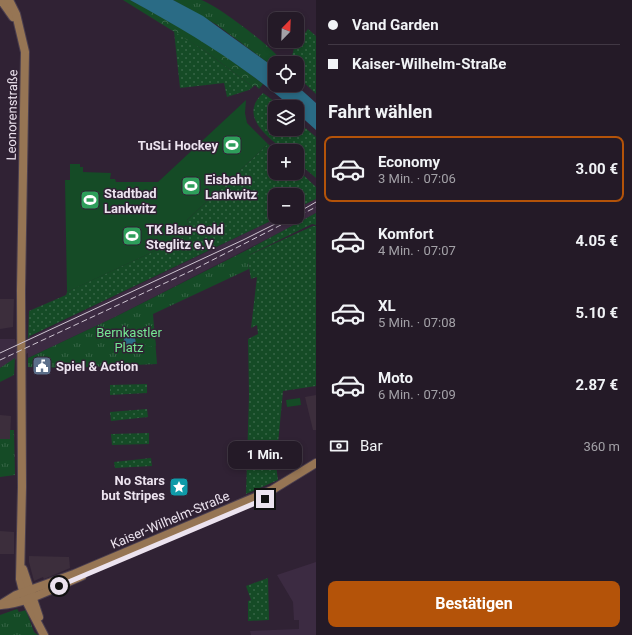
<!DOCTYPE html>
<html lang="de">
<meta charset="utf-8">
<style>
:root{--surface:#241a27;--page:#2c232f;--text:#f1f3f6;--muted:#a3a1a7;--line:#413844;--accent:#b45309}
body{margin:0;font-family:Roboto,sans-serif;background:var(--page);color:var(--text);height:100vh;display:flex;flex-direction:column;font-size:15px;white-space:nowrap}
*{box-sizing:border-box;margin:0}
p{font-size:13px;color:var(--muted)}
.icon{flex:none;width:22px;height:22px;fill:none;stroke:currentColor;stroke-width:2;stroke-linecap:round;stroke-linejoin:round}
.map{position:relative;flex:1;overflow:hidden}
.side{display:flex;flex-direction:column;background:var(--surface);width:316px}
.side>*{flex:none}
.banner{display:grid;align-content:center;height:88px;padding:0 12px;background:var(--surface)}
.needle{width:26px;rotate:23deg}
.fabs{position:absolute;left:268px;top:12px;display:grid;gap:8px}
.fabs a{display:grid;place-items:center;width:36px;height:36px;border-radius:8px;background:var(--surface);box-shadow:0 2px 6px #0003,0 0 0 1px var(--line);font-size:20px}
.end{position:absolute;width:18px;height:18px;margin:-9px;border:5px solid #ece3ef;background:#111;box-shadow:0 0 0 2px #111}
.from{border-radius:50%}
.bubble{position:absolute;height:28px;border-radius:8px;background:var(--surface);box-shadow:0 2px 6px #0003,0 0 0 1px var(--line);font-size:13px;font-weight:700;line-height:28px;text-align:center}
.banner b{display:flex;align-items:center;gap:14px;height:38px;font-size:15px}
.banner b+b{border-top:1px solid var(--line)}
.banner i{width:10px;height:10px;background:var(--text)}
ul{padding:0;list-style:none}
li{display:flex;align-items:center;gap:12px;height:66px;margin:0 8px 6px;padding:0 4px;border:2px solid transparent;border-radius:8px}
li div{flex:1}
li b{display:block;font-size:15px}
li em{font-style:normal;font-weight:700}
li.on{border-color:var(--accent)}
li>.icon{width:36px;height:36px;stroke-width:1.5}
h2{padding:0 12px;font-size:18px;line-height:48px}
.pay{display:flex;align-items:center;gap:10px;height:44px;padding:0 12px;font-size:15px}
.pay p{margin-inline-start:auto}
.primary-button{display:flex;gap:8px;margin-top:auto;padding:8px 12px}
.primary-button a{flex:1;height:46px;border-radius:8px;background:var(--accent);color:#fff;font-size:16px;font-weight:700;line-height:46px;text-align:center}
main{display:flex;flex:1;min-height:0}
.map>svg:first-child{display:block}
.commercial{fill:#3c2e3c}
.built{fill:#3c2b42}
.grass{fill:url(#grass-dots)}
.forest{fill:url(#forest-crowns)}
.park{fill:url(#park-tufts)}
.pitch{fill:#154b26}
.water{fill:#2a6b85}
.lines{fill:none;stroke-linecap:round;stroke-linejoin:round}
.major-casing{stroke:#4b3f4f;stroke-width:10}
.major{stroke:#967554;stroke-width:8}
.tram{stroke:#cdc3d0;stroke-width:1}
.rail{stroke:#cdc3d0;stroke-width:1;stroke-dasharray:6 3;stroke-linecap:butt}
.route{stroke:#ece3ef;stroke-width:5}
.labels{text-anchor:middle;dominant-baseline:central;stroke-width:3;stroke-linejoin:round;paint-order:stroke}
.street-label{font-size:13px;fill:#ece3ef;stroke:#302234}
.poi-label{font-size:13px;font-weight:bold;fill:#ece3ef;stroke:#302234;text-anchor:start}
.park-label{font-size:13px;fill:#74e792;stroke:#302234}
</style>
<main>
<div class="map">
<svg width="316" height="635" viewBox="0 0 316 635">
<defs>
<pattern id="grass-dots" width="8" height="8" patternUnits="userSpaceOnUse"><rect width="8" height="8" fill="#154b26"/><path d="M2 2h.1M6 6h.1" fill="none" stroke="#376546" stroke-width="1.8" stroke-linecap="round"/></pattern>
<pattern id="forest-crowns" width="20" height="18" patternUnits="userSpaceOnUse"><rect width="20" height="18" fill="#154b26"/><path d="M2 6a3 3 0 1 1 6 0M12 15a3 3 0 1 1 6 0" fill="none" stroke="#376546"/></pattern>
<pattern id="park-tufts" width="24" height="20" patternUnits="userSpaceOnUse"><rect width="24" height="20" fill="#154b26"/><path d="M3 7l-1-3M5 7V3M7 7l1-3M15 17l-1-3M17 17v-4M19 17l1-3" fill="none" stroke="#376546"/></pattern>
</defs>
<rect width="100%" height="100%" fill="#302234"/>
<g class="commercial">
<polygon points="0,299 14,299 13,327 0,329"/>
<polygon points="316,395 316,430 313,430 305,397"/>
<polygon points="0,415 11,416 10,439 0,439"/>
<polygon points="0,531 14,532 14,554 0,554"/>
<polygon points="29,556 69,557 70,568 44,579 43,577 34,581 29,562"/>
</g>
<g class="built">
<polygon points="316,199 316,213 302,221 115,317 28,358 28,353 0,368 0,339 15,339 16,344 279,217 297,217 297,208"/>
<polygon points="316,562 316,635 251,635 250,631 299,629 299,620 294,620 293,602 277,575"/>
</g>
<g class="grass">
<polygon points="297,26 305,33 308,29 316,36 316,94 297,76 297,63 287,63 293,53 295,41 297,41"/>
<polygon points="174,31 205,51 253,87 249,90 227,97 224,83 180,88"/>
<path d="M263 93 282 107H275V129H297V121L316 137V178L297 162V151H285C268 137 238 116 263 93Z"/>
<polygon points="268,144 276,151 275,173 297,173 297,169 316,187 316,199 297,208 297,195 275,195 275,217 279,217 30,336 28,339 29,311 66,295 67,292 75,288 191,234 187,220"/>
<polygon points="316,213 316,225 312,224 247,256 247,250"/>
<polygon points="313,226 316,226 316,386 283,391 276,465 278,480 246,494 249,395 248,339 258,334 257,325 251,328 257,277 251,279 247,256"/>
<polygon points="147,384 147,393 110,395 110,385"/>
<polygon points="147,409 148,417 111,421 110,412"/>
<polygon points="149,433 149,444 112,445 111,434"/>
<polygon points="151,458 152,466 115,468 114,462"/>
<polygon points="268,578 269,620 248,621 248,601 251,600 246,586"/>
</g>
<path class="forest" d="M123 0H130C176 24 222 51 263 84L259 89 255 85 253 87 205 51Z"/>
<g class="park">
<path d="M173 0C182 0 193 0 201 0 214 3 277 50 281 61L279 63H275V68L217 25Z"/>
<polygon points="247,250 249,269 153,314 157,364 67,368 28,367 28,358 115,317"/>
<polygon points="15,358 14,375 0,382 0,368"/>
<polygon points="10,430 14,430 15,475 0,477 0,439 10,439"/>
<polygon points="17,609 19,612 26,610 34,632 38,635 0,635 0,615"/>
</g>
<g class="pitch">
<polygon points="246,100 245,113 247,123 268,144 187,220 191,234 67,292 65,180 70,180 70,164 80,164 80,167 83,167 83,172 111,173 110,179 115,179 116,182 158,182"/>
<polygon points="146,326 154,326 156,346 146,347"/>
<polygon points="300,398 301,405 287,407 286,400"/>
</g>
<g class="water">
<path d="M130 0H173L203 16 275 68V85H296L316 103V130L297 113V107H291C242 64 187 31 130 0Z"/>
<path d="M127 332H130C136 338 138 342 132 349H129L123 342Z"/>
</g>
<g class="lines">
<g class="major-casing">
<g id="major">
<polyline points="1,0 13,17"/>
<polyline points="9,0 16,14 25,52 21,291 22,487 20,579 25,599 44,635"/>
<polyline points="23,569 39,617"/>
<polyline points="0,605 16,595 74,574 272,490 316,463"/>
<path d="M1 605C26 604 58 586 82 576"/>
</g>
</g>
<use href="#major" class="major"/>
<g class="tram">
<polyline points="297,213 316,202"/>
<polyline points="0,353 243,240 289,217"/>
</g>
<polyline class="rail" points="0,360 193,270 316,207"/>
</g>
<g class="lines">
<polyline class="route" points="59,586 265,499"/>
</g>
<defs>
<g id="stadium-square" transform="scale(1)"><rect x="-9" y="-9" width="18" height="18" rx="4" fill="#2e9e5b" stroke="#302234"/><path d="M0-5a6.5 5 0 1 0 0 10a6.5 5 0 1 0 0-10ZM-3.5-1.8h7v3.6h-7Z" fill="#fff"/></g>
<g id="civic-square" transform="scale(1)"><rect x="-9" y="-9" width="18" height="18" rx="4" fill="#5c6f8a" stroke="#302234"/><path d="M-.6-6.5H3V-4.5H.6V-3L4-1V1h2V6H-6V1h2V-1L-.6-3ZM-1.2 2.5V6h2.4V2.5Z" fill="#fff"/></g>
<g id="sight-square" transform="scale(1)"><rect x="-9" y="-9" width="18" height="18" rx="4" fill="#0f9aa8" stroke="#302234"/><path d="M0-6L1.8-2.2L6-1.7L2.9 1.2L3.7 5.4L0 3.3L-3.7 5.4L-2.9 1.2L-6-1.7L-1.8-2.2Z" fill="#fff"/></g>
</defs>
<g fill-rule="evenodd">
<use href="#stadium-square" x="232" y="145"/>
<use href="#stadium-square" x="191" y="186"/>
<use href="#stadium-square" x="90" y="200"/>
<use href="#stadium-square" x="132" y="236"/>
<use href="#civic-square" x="42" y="366"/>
<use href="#sight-square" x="179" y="487"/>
</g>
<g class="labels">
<g class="street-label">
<text transform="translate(12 115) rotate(-89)">Leonorenstraße</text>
<text transform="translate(170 520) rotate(-23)">Kaiser-Wilhelm-Straße</text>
</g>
<g class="poi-label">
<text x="218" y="145" text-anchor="end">TuSLi Hockey</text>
<text x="205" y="179">Eisbahn<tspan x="205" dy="15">Lankwitz</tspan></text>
<text x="104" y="193">Stadtbad<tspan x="104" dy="15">Lankwitz</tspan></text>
<text x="146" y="229">TK Blau-Gold<tspan x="146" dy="15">Steglitz e.V.</tspan></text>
<text x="56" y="366">Spiel &amp; Action</text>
<text x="165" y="480" text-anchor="end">No Stars<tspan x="165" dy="15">but Stripes</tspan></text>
</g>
<g class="park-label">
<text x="129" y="332">Bernkastler<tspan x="129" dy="15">Platz</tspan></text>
</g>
</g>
</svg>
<div class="fabs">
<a><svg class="needle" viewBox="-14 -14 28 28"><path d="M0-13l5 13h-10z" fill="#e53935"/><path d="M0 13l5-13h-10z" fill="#a3a1a7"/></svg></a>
<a><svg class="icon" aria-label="locate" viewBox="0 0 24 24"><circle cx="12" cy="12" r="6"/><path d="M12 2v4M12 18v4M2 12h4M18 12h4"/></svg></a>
<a><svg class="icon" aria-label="layers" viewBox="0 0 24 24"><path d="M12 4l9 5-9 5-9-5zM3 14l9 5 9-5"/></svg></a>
<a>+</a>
<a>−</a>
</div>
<i class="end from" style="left:59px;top:586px"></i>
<i class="end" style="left:265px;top:499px"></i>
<div class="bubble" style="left:228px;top:441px;width:74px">1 Min.</div>
</div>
<section class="side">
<div class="banner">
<b><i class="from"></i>Vand Garden</b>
<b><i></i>Kaiser-Wilhelm-Straße</b>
</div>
<h2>Fahrt wählen</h2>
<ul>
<li class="on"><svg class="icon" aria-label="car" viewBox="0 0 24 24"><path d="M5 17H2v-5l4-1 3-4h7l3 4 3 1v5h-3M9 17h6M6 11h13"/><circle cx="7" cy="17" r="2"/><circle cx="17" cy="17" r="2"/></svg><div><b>Economy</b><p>3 Min. · 07:06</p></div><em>3.00 €</em></li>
<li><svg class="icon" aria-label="car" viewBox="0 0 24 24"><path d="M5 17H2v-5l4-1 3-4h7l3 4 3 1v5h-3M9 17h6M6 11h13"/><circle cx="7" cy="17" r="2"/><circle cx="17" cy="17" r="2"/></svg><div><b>Komfort</b><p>4 Min. · 07:07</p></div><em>4.05 €</em></li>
<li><svg class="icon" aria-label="car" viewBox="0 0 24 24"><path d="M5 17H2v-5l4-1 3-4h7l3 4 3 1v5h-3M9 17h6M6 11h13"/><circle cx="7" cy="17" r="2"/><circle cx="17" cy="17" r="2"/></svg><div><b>XL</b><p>5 Min. · 07:08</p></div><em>5.10 €</em></li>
<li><svg class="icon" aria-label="car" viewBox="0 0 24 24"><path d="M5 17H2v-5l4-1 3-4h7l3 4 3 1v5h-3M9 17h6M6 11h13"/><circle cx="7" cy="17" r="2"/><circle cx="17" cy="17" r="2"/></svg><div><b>Moto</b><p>6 Min. · 07:09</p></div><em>2.87 €</em></li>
</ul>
<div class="pay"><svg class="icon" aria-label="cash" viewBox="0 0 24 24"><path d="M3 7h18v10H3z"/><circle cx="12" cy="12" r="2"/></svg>Bar<p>360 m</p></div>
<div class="primary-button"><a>Bestätigen</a></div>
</section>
</main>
